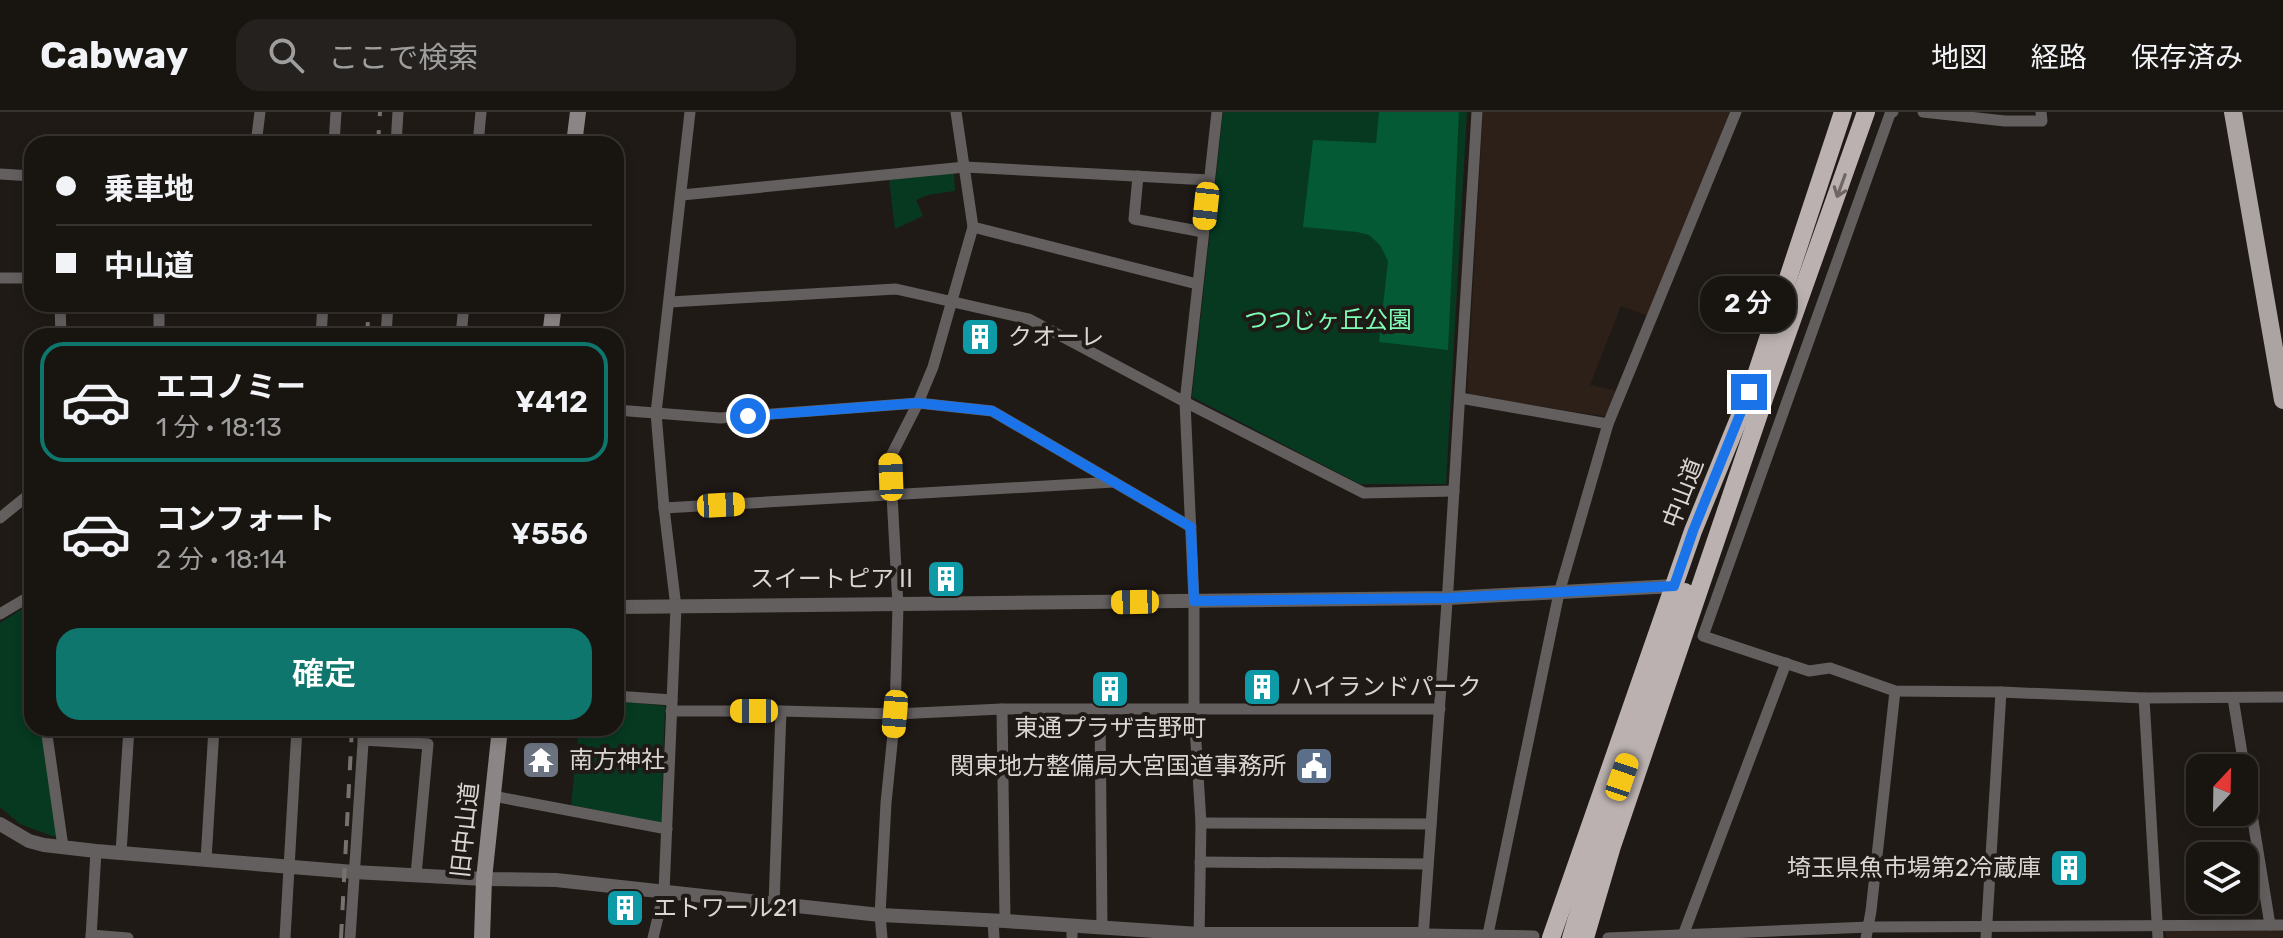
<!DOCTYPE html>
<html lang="ja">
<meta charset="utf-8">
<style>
:root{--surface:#181410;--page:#25211e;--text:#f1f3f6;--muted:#9f9e9f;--line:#363330;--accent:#0f766e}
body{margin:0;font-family:Rubik,"Noto Sans JP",sans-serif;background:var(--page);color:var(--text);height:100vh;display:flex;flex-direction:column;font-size:30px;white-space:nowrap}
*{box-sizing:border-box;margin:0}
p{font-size:26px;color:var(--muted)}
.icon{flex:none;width:44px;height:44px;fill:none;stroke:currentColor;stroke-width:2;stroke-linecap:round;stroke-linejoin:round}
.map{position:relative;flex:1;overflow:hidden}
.side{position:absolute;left:24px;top:216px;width:600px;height:408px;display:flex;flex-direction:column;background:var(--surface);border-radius:24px;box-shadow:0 4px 12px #0003,0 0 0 2px var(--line)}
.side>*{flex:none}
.guide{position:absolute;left:24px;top:24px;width:600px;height:176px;border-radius:24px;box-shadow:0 4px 12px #0003,0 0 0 2px var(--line);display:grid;align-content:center;height:176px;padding:0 32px;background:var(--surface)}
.needle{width:52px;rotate:22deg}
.tools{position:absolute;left:2186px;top:642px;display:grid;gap:16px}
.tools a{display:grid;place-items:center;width:72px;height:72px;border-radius:16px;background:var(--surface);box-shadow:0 4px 12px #0003,0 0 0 2px var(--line);font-size:40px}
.end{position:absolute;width:36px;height:36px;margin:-18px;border:10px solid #1a73e8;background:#fff;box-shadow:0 0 0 4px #fff}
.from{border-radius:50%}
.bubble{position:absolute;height:56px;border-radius:24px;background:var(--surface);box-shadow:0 4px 12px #0003,0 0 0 2px var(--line);font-size:26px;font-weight:600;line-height:56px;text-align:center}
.car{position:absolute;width:24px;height:48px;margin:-24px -12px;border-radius:10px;box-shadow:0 0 6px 2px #0007;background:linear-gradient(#f5c518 24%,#345 0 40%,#f5c518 0 76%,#345 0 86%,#f5c518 0)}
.guide b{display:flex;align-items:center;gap:28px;height:76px;font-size:30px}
.guide b+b{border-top:2px solid var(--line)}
.guide i{width:20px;height:20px;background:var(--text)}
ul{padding:14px 0 0;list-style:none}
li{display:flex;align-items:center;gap:24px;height:120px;margin:0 16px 12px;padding:0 16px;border:4px solid transparent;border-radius:24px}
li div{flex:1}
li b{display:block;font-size:30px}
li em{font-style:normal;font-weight:600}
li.active{border-color:var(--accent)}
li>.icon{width:72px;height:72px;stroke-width:1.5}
.action{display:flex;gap:16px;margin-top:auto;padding:16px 32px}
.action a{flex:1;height:92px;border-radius:24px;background:var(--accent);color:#fff;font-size:32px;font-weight:600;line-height:92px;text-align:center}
header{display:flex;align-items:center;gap:48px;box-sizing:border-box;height:112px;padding:0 40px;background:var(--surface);border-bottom:2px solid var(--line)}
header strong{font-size:38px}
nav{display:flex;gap:44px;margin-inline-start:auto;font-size:28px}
.search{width:560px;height:72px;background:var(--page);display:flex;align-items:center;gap:20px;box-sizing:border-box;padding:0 28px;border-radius:24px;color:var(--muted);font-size:30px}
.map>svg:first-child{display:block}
.built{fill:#2c2019}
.green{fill:#063920}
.forest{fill:#035a34}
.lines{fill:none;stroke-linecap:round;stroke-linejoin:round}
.minor{stroke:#635f5e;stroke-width:11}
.tertiary{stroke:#635f5e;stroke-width:14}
.secondary{stroke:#8c8585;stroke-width:16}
.primary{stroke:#aca3a3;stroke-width:18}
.trunk{stroke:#bab1b0;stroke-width:18}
.rail{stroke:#78726f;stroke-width:4;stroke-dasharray:14 14;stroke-linecap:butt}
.oneway{stroke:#6d6663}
.route{stroke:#1a73e8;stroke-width:10}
.labels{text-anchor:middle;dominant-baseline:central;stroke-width:8;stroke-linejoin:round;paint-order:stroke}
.park-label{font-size:24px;fill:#7ffdb6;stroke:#201a16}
.poi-label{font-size:24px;fill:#dad5d3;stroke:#201a16;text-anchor:start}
.street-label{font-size:24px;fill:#dad5d3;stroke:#201a16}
</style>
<header>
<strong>Cabway</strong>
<div class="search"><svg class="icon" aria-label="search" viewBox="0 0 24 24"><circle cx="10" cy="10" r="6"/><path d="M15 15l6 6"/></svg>ここで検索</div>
<nav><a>地図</a><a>経路</a><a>保存済み</a></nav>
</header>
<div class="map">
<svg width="2283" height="826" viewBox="0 0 2283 826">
<rect width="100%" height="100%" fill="#201a16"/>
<g class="built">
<polygon points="1483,0 1730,0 1648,204 1621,194 1590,273 1617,279 1608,302 1603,304 1472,284 1467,279"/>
<rect x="2166" y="818" width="117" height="8"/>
</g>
<g class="green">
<polygon points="1223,0 1467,0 1446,372 1360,372 1192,285"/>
<polygon points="954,61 955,79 928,83 916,88 923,104 895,117 889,68"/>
<polygon points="22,497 26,499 32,541 32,616 42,616 57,721 55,725 20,712 0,695 0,511"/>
<polygon points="616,589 665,594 661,711 571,693 579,616 616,616"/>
</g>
<polygon class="forest" points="1379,0 1459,0 1448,238 1379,230 1388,149 1380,133 1369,123 1357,120 1303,115 1313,28 1376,31"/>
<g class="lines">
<g class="minor">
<polyline points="1893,0 1890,2 1703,524 1809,559 1830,556 1895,579 2001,580 2144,586 2283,585"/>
<polyline points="1923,0 2005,9 2042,9 2041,0"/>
<polyline points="256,32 260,0"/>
<polyline points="334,32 336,0"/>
<polyline points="396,32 398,0"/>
<polyline points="478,32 481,0"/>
<polyline points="0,62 32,64"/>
<polyline points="1138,64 1134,107 1203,120"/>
<polyline points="682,83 965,55 1209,68"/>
<polyline points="973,115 1197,172"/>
<polyline points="0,166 32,166"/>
<polyline points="670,190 896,177 1029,207 1185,290 1364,381 1454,379"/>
<polyline points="60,192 61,224"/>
<polyline points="159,192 159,224"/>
<polyline points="321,224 323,192"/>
<polyline points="386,224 388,192"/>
<polyline points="461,224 464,192"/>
<polyline points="1460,286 1608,312"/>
<polyline points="616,298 720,306 918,291 992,299 1191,415"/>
<polyline points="664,396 1114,370"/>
<polyline points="0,406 32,380"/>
<polyline points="28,485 32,513"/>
<polyline points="0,502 32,483"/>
<polyline points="616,584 672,588"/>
<polyline points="2144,586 2158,826"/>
<polyline points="2233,586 2270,813"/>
<polyline points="1002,597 1005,809"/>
<polyline points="1100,597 1102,816"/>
<polyline points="671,599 781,599 895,602 1002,597 1440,597"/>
<polyline points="46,616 63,735"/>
<polyline points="363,628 428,632 416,763"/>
<polyline points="493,684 667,717"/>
<polyline points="1201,711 1431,712"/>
<polyline points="121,741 129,616"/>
<polyline points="206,748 214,616"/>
<polyline points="1200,750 1428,752"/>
<polyline points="774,792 781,599"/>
<polyline points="993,808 994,826"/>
<polyline points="1072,814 1072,826"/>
<polyline points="1424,822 1534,824"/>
<polyline points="1488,822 1559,481 1608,312 1736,0"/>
<polyline points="91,823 128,826"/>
<polyline points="91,826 96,739"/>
<polyline points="285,826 297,616"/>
<polyline points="350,826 364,616"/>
<polyline points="653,826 664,780 676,495 664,396 656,301 690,0"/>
<polyline points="882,826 880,803 886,691 895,602 898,494 890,346 918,291 933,255 973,115 956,0"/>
<polyline points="1199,826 1201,711 1194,598 1194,489 1185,290 1217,0"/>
<polyline points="1423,826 1448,476 1477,0"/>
<polyline points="1608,826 1869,815 2283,813"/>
<polyline points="1682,826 1786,551"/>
<polyline points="1866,826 1871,799 1895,579"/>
<polyline points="1986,826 2001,580"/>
</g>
<g class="tertiary">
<polyline points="616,495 1448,486 1674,474"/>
<polyline points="0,712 29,729 44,733 96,739 354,760 484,767 556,768 880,803 1005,809 1199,822 1424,822"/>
</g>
<g class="secondary">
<polyline points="574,32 578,0"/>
<polyline points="550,224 554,192"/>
<polyline points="482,826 484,767 500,616"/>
</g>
<polyline class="primary" points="2233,0 2283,288"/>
<g class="trunk">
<polyline points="1551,826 1693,419 1753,272 1843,0"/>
<polyline points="1571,826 1601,725 1685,480"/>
<polyline points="1585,826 1612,734 1765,284 1866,0"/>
</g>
<g class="rail">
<polyline points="378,32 380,0"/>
<polyline points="367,224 369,192"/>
<polyline points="341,826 352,616"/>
</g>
</g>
<defs><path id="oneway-shaft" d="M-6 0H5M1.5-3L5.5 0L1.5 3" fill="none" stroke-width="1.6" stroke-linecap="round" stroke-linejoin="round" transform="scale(2)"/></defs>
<use class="oneway" href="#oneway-shaft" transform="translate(1841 74) rotate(110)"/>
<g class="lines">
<polyline class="route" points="748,304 918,291 992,299 1191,415 1194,489 1448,486 1674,474 1693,419 1749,280"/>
</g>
<defs>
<g id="building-square" transform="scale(2)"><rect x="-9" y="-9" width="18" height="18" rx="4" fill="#0f9aa8" stroke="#201a16"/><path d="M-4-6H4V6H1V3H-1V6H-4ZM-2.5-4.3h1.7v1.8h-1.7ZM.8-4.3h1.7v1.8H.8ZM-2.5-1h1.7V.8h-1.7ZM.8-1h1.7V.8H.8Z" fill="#fff"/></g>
<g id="temple-square" transform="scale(2)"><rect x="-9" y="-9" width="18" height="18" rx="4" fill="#6b7280" stroke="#201a16"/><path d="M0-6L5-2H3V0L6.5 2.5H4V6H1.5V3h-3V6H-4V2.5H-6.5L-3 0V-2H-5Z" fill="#fff"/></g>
<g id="civic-square" transform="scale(2)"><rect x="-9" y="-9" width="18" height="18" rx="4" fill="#5c6f8a" stroke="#201a16"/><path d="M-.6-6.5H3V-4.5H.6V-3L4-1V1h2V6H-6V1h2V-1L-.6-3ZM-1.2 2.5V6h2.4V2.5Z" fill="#fff"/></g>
</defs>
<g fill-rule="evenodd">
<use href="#building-square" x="980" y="225"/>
<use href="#building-square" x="946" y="467"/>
<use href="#building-square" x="1262" y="575"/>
<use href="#building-square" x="1110" y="577"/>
<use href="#temple-square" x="541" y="648"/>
<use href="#civic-square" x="1314" y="654"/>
<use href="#building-square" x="2069" y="756"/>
<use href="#building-square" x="625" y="796"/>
</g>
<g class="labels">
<g class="park-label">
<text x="1328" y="208">つつじヶ丘公園</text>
</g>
<g class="poi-label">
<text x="1008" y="225">クオーレ</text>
<text x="918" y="467" text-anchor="end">スイートピアⅡ</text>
<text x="1290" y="575">ハイランドパーク</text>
<text x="1110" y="616" text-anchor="middle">東通プラザ吉野町</text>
<text x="569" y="648">南方神社</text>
<text x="1286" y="654" text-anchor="end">関東地方整備局大宮国道事務所</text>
<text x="2041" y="756" text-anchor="end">埼玉県魚市場第2冷蔵庫</text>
<text x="653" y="796">エトワール21</text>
</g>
<g class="street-label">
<text transform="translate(1683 381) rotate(-69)">中山道</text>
<text transform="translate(465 718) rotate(-84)">旧中山道</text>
</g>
</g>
</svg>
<div class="tools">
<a><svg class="needle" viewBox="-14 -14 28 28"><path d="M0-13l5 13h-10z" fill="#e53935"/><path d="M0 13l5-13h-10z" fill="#9f9e9f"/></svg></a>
<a><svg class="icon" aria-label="layers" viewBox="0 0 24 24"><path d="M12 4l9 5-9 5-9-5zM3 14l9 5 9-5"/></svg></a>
</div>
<i class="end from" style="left:748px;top:304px"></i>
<i class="end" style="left:1749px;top:280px"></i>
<div class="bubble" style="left:1700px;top:164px;width:96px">2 分</div>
<i class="car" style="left:1206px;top:94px;rotate:186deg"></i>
<i class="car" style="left:891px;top:365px;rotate:358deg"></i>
<i class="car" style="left:721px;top:393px;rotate:87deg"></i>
<i class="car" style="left:1135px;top:490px;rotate:269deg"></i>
<i class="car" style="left:754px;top:599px;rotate:270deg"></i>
<i class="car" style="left:895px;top:602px;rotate:185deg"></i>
<i class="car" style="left:1622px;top:665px;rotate:19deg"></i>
<div class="guide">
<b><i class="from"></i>乗車地</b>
<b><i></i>中山道</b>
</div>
<section class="side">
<ul>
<li class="active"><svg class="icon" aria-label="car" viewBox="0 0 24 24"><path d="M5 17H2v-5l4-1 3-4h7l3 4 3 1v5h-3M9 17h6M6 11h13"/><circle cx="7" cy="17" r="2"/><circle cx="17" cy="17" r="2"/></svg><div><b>エコノミー</b><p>1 分 · 18:13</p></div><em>¥412</em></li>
<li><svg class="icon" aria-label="car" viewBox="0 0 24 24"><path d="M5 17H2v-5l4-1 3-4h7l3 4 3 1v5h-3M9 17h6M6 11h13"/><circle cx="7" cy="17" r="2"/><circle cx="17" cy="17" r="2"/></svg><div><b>コンフォート</b><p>2 分 · 18:14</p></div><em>¥556</em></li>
</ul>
<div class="action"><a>確定</a></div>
</section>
</div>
